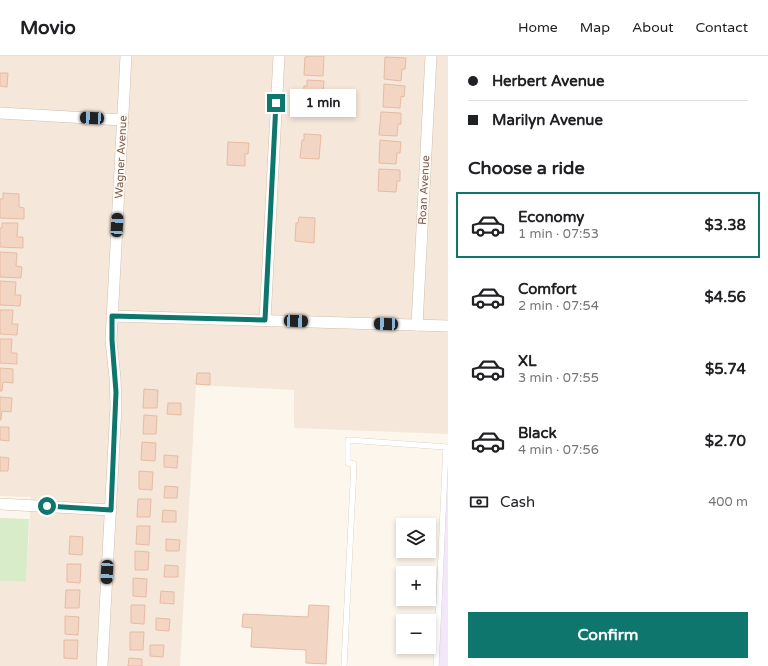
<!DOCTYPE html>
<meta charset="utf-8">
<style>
:root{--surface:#fff;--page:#f2f2f2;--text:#202124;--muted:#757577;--line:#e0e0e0;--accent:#0f766e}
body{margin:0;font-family:"Varela Round",sans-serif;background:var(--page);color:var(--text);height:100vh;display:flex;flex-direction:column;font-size:15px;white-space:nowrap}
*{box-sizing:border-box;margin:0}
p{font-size:13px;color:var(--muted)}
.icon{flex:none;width:22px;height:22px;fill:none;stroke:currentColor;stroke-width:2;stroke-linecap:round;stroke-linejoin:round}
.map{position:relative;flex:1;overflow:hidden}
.details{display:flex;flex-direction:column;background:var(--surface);width:320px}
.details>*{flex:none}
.guide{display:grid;align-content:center;height:88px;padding:0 20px;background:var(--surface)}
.fabs{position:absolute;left:396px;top:462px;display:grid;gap:8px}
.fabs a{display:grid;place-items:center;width:40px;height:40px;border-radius:0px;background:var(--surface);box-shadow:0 2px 6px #0003;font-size:20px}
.end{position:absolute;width:18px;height:18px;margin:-9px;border:5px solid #0f766e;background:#fff;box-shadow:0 0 0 2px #fff}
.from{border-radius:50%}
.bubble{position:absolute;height:28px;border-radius:0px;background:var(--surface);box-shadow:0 2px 6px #0003;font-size:13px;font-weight:700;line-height:28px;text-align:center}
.car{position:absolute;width:12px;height:24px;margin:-12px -6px;border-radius:5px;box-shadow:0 0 3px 1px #0007;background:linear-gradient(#222 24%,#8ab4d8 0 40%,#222 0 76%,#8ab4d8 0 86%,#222 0)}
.guide b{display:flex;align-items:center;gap:14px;height:38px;font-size:15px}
.guide b+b{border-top:1px solid var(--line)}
.guide i{width:10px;height:10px;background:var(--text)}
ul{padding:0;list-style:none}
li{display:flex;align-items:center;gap:12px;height:66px;margin:0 8px 6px;padding:0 12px;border:2px solid transparent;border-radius:0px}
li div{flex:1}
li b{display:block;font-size:15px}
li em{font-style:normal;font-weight:700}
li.active{border-color:var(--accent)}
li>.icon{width:36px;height:36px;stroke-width:1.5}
h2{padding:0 20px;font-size:18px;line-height:48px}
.pay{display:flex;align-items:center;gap:10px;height:44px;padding:0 20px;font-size:15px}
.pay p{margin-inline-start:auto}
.cta{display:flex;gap:8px;margin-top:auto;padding:8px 20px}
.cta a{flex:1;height:46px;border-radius:0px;background:var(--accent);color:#fff;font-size:16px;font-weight:700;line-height:46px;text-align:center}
header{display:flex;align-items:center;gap:24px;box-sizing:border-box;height:56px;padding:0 20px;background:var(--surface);border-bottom:1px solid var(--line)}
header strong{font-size:19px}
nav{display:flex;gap:22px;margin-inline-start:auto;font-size:14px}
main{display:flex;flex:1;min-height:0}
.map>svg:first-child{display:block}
.residential{fill:#f5e8da}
.education{fill:#f3e8fa}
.green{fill:#d8ecc9}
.building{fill:#f3d5c3;stroke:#e6bba3}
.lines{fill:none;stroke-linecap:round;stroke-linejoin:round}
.lane-casing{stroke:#d1beb0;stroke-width:6}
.street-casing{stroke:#d1beb0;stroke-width:12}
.lane{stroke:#fff;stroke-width:5.5}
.street{stroke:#fff;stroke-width:11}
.route{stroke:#0f766e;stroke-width:5}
.labels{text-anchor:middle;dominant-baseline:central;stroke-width:3;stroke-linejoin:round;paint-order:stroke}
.street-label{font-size:11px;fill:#7a5c4d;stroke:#fffaf3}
</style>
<header>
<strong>Movio</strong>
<nav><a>Home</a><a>Map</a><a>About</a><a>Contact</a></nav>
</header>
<main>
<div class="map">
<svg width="448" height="610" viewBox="0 0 448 610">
<rect width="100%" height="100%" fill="#fdf6ec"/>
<polygon class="residential" points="0,0 448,0 448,378 294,372 294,334 196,329 180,610 0,610 0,525 26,526 31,441 0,440"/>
<polygon class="education" points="448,398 448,610 434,610"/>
<polygon class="green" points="0,462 29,463 26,526 0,525"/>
<g class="building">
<polygon points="307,0 324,0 323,20 304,19 305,1 307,1"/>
<polygon points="385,1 406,2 405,13 402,13 401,25 384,23"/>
<polygon points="0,17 8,17 7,31 0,30"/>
<polygon points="307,24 324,25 322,49 303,48 304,30 307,30"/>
<polygon points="384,28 405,30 404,41 401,40 400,52 383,51"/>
<polygon points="381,56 401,57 401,68 398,68 397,80 379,79"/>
<polygon points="304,78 321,79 319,103 300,102 302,84 304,84"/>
<polygon points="380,84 401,86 400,97 397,97 396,108 379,107"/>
<polygon points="228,86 249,87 248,98 245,98 245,110 227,109"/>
<polygon points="379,113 400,114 400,125 397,125 396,136 378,135"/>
<polygon points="3,137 19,138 19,151 24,152 24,163 0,162 0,143 3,143"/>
<polygon points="299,161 315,162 314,187 295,185 296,167 298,167"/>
<polygon points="2,167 18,167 17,181 23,181 23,192 0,191 0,172 2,172"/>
<polygon points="0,196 17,197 16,210 22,211 21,222 0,221"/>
<polygon points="0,225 16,226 15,239 21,239 20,250 0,249"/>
<polygon points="0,254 13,254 12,268 18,268 17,279 0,278"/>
<polygon points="0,283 12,283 11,297 17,297 17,308 0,307"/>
<polygon points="0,312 13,313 13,327 3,326 2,335 0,335"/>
<polygon points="197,317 210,317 210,329 196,328"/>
<polygon points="144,333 158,334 157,352 143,352"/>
<polygon points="0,341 12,342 11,356 2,355 1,364 0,364"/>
<polygon points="168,347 181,347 181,359 167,358"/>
<polygon points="144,359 157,360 156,378 143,378"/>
<polygon points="0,371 9,371 9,385 0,384"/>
<polygon points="142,386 156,387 155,405 141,404"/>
<polygon points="164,399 178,400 177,412 164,411"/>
<polygon points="0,401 9,402 8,415 0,415"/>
<polygon points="139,415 153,416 152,434 139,433"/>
<polygon points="165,430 178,431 177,442 164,442"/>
<polygon points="138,443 151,443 150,461 137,461"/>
<polygon points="163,454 176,455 176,466 162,466"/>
<polygon points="137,470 150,470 149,489 136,488"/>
<polygon points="70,480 83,481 82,499 69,498"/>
<polygon points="166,483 180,484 179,495 166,495"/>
<polygon points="135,495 149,496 148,514 135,514"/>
<polygon points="67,508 81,508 80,527 67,526"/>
<polygon points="165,509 178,510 178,521 164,521"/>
<polygon points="133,522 147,523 146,541 133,540"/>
<polygon points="66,534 80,534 79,552 65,552"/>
<polygon points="161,535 174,536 174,548 160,547"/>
<polygon points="131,549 145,549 144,568 131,567"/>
<polygon points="309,549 329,550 326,608 306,607 306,594 251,591 252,572 242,571 243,558 308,561"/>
<polygon points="65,560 79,561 78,579 65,578"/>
<polygon points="156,562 170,563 169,575 156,574"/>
<polygon points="130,576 144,576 143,594 130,594"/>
<polygon points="64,584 78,584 77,603 64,602"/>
<polygon points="150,589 164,589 163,601 150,600"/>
<polygon points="129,602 142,603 142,610 128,610"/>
</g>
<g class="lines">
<g class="lane-casing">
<polyline id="lane" points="344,610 354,408 348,407 348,384 446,391 436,610"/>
</g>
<g class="street-casing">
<g id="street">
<polyline points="0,57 123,64"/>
<polyline points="112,260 448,270"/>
<polyline points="265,264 279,0"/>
<polyline points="417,269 431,0"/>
<polyline points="0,448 111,454"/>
<polyline points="102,610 116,350 115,322 111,284 126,0"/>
</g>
</g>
<use href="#lane" class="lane"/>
<use href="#street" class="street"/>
</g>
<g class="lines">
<polyline class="route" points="47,450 111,454 116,336 112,284 112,260 265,264 276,47"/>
</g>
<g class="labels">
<g class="street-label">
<text transform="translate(121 101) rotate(-87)">Wagner Avenue</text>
<text transform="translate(424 134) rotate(-87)">Roan Avenue</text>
</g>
</g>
</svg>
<div class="fabs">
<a><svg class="icon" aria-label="layers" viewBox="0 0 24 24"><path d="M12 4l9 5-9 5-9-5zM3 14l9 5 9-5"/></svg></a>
<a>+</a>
<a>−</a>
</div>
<i class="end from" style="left:47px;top:450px"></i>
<i class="end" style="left:276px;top:47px"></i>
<div class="bubble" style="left:290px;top:33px;width:66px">1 min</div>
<i class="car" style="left:92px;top:62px;rotate:273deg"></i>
<i class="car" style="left:117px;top:169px;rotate:3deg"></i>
<i class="car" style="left:296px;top:265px;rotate:92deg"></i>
<i class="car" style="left:386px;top:268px;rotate:272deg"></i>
<i class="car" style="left:107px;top:516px;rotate:183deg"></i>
</div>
<section class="details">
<div class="guide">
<b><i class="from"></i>Herbert Avenue</b>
<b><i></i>Marilyn Avenue</b>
</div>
<h2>Choose a ride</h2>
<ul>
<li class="active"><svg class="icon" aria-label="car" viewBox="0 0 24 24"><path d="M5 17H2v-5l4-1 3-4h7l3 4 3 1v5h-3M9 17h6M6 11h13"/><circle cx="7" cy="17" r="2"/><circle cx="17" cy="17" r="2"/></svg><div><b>Economy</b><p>1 min · 07:53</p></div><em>$3.38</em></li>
<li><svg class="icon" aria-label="car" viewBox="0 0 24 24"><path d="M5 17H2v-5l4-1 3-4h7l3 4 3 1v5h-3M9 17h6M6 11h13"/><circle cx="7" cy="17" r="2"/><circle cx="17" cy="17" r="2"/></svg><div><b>Comfort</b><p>2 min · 07:54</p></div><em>$4.56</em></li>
<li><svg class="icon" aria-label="car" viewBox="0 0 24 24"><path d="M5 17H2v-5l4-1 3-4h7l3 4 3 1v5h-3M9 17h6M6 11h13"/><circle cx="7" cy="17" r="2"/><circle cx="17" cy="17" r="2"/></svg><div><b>XL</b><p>3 min · 07:55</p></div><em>$5.74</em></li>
<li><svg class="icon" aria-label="car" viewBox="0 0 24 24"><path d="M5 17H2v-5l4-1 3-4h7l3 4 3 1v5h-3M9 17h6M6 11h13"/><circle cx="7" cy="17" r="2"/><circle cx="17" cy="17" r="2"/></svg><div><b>Black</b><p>4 min · 07:56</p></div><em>$2.70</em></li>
</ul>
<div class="pay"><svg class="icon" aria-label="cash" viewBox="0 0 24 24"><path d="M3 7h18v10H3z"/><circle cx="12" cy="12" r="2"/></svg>Cash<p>400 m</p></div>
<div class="cta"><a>Confirm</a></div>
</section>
</main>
